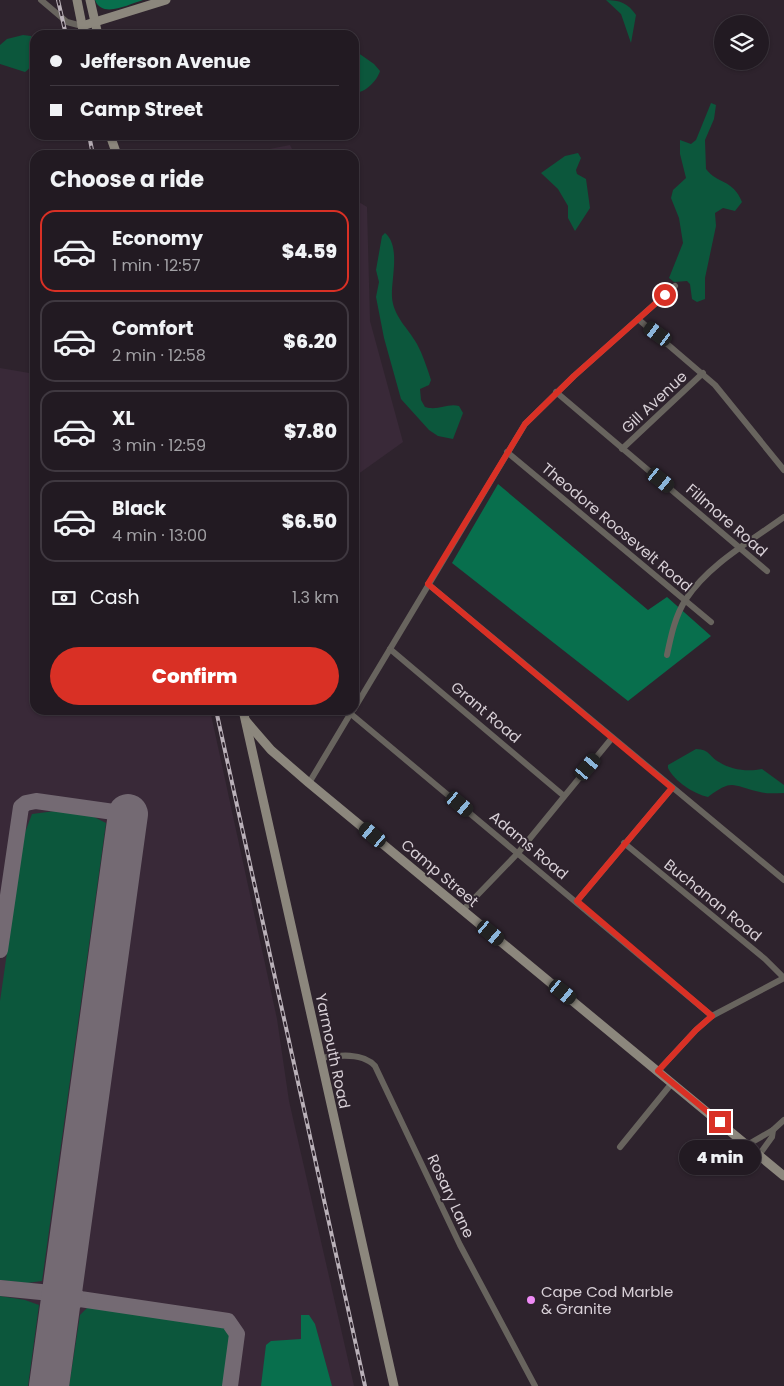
<!DOCTYPE html>
<meta charset="utf-8">
<style>
:root{--surface:#221a22;--page:#2a232a;--text:#f1f3f6;--muted:#a2a1a5;--line:#3f3840;--accent:#d93025}
body{margin:0;font-family:Poppins,sans-serif;background:var(--page);color:var(--text);height:100vh;display:flex;flex-direction:column;font-size:19px;white-space:nowrap}
*{box-sizing:border-box;margin:0}
p{font-size:16px;color:var(--muted)}
.icon{flex:none;width:28px;height:28px;fill:none;stroke:currentColor;stroke-width:2;stroke-linecap:round;stroke-linejoin:round}
.map{position:relative;flex:1;overflow:hidden}
.details{position:absolute;left:30px;top:150px;width:329px;height:565px;display:flex;flex-direction:column;background:var(--surface);border-radius:15px;box-shadow:0 1px 4px #0004,0 0 0 1px var(--line)}
.details>*{flex:none}
.banner{position:absolute;left:30px;top:30px;width:329px;height:110px;border-radius:15px;box-shadow:0 1px 4px #0004,0 0 0 1px var(--line);display:grid;align-content:center;height:110px;padding:0 20px;background:var(--surface)}
.buttons{position:absolute;left:714px;top:15px;display:grid;gap:10px}
.buttons a{display:grid;place-items:center;width:55px;height:55px;border-radius:50%;background:var(--surface);box-shadow:0 1px 4px #0004,0 0 0 1px var(--line);font-size:25px}
.end{position:absolute;width:22px;height:22px;margin:-11px;border:6px solid #d93025;background:#fff;box-shadow:0 0 0 2px #fff}
.from{border-radius:50%}
.bubble{position:absolute;height:35px;border-radius:18px;background:var(--surface);box-shadow:0 1px 4px #0004,0 0 0 1px var(--line);font-size:16px;font-weight:800;line-height:35px;text-align:center}
.car{position:absolute;width:15px;height:30px;margin:-15px -8px;border-radius:6px;box-shadow:0 0 4px 1px #0007;background:linear-gradient(#222 24%,#8ab4d8 0 40%,#222 0 76%,#8ab4d8 0 86%,#222 0)}
.banner b{display:flex;align-items:center;gap:18px;height:48px;font-size:19px}
.banner b+b{border-top:1px solid var(--line)}
.banner i{width:12px;height:12px;background:var(--text)}
ul{padding:0;list-style:none}
li{display:flex;align-items:center;gap:15px;height:82px;margin:0 10px 8px;padding:0 10px;border:2px solid var(--line);border-radius:15px}
li div{flex:1}
li b{display:block;font-size:19px}
li em{font-style:normal;font-weight:800}
li.on{border-color:var(--accent)}
li>.icon{width:45px;height:45px;stroke-width:1.5}
h2{padding:0 20px;font-size:22px;line-height:60px}
.pay{display:flex;align-items:center;gap:12px;height:55px;padding:0 20px;font-size:19px}
.pay p{margin-inline-start:auto}
.action{display:flex;gap:10px;margin-top:auto;padding:10px 20px}
.action a{flex:1;height:58px;border-radius:30px;background:var(--accent);color:#fff;font-size:20px;font-weight:800;line-height:58px;text-align:center}
.map>svg:first-child{display:block}
.built{fill:#392938}
.green{fill:#0c573c}
.forest{fill:#086f4d}
.lines{fill:none;stroke-linecap:round;stroke-linejoin:round}
.taxiway{stroke:#746a73;stroke-width:16}
.runway{stroke:#746a73;stroke-width:40}
.minor{stroke:#68645e;stroke-width:6}
.secondary{stroke:#8c877d;stroke-width:9}
.rail-casing{stroke:#bab1b9;stroke-width:4}
.rail{stroke:#2e232d;stroke-width:2;stroke-dasharray:5.5;stroke-linecap:butt}
.route{stroke:#d93025;stroke-width:6}
.poi-dot{fill:#ef8bf6;stroke:#2e232d;stroke-width:2}
.labels{text-anchor:middle;dominant-baseline:central;stroke-width:4;stroke-linejoin:round;paint-order:stroke}
.street-label{font-size:15px;fill:#d8d0d7;stroke:#2e232d}
.poi-label{font-size:15px;fill:#d8d0d7;stroke:#2e232d;text-anchor:start}
</style>
<div class="map">
<svg width="784" height="1386" viewBox="0 0 784 1386">
<rect width="100%" height="100%" fill="#2e232d"/>
<g class="built">
<polygon points="290,145 295,155 239,155"/>
<polygon points="354,199 367,207 370,321 403,442 354,477"/>
<polygon points="0,368 35,374 35,710 210,710 277,1019 289,1101 354,1386 0,1386"/>
</g>
<g class="green">
<path d="M606 0C619 0 628 3 636 15L631 43 621 14Z"/>
<path d="M23 35 31 36C39 48 36 64 25 72L0 64V45L7 39Z"/>
<path d="M354 50 374 64 380 71C377 81 365 93 354 93Z"/>
<path d="M711 103 716 105 714 119 705 140 706 169C717 184 733 179 742 202L735 211 723 208 715 213 716 226 705 278V299L697 302 692 299 690 284 687 281 674 282 669 278 683 243 679 218 671 198 673 190 686 178 680 154V140L691 144 696 140Z"/>
<polygon points="578,153 581,158 576,170 577,174 586,179 590,208 575,231 568,218 568,206 558,189 541,173 565,156"/>
<path d="M385 233C401 246 391 279 392 297 393 316 408 328 417 344 423 355 427 368 431 380L429 385 420 389 421 400 425 407C438 411 447 403 459 406L463 413 453 439 438 436 429 430 401 399 384 338 376 297 379 282 376 270 382 236Z"/>
<path d="M696 749C711 750 708 756 719 762 731 770 748 772 762 769L784 785V793C776 793 768 794 760 792 731 786 734 778 708 797 694 794 674 781 668 768V765Z"/>
<polygon points="55,811 92,816 106,823 42,1281 27,1283 0,1280 0,1001 24,835 32,814"/>
<polygon points="0,1296 25,1300 39,1305 28,1386 0,1386"/>
<polygon points="88,1307 224,1325 231,1335 225,1386 69,1386 80,1315"/>
</g>
<g class="forest">
<path d="M95 0H143C129 4 102 19 95 0Z"/>
<polygon points="498,484 648,610 667,597 711,636 628,701 452,563"/>
<polygon points="301,1315 309,1315 315,1324 332,1386 261,1386 266,1345 271,1341 301,1339"/>
</g>
<g class="lines">
<g class="taxiway">
<polyline points="0,950 21,807 26,803 36,801 128,814"/>
<polyline points="63,1278 68,1291 80,1299 228,1321 237,1334 230,1386"/>
<polyline points="0,1288 51,1293 60,1286 63,1278"/>
<polyline points="59,1313 67,1303 80,1299"/>
</g>
<polyline class="runway" points="49,1386 128,814"/>
<g class="minor">
<polyline points="41,0 67,22 82,26"/>
<polyline points="638,319 715,385 784,470"/>
<polyline points="556,392 767,571"/>
<polyline points="622,449 703,373"/>
<polyline points="507,452 711,622"/>
<polyline points="428,584 784,880"/>
<polyline points="390,649 564,796"/>
<path d="M667 655C671 636 675 616 686 599 709 564 751 541 784 517"/>
<polyline points="354,709 525,424 574,376 675,286"/>
<polyline points="351,714 712,1016"/>
<polyline points="309,783 352,711"/>
<polyline points="624,843 765,959 784,978"/>
<polyline points="577,901 672,788"/>
<polyline points="463,910 518,853 612,738"/>
<path d="M321 1058C338 1055 363 1052 375 1066L460 1245 535 1386"/>
<polyline points="658,1071 696,1030 712,1016 784,978"/>
<polyline points="747,1145 773,1130 784,1120"/>
<polyline points="620,1147 672,1083"/>
<polyline points="759,1155 772,1137 773,1130"/>
</g>
<g class="secondary">
<polyline points="77,0 84,35"/>
<polyline points="90,0 98,35"/>
<polyline points="82,26 166,0"/>
<polyline points="110,135 117,155"/>
<polyline points="243,710 394,1386"/>
<polyline points="246,721 271,750 309,783 784,1176"/>
</g>
<g class="rail-casing">
<g id="rail">
<polyline points="58,0 66,35"/>
<polyline points="89,135 93,155"/>
<polyline points="216,710 365,1386"/>
</g>
</g>
<use href="#rail" class="rail"/>
</g>
<g class="lines">
<polyline class="route" points="665,295 574,376 525,424 428,584 672,788 577,901 712,1016 696,1030 658,1071 720,1122"/>
</g>
<circle class="poi-dot" cx="531" cy="1300" r="5"/>
<g class="labels">
<g class="street-label">
<text transform="translate(654 402) rotate(-43)">Gill Avenue</text>
<text transform="translate(727 520) rotate(41)">Fillmore Road</text>
<text transform="translate(617 527) rotate(40)">Theodore Roosevelt Road</text>
<text transform="translate(486 712) rotate(40)">Grant Road</text>
<text transform="translate(529 845) rotate(40)">Adams Road</text>
<text transform="translate(440 873) rotate(40)">Camp Street</text>
<text transform="translate(713 900) rotate(39)">Buchanan Road</text>
<text transform="translate(333 1051) rotate(78)">Yarmouth Road</text>
<text transform="translate(451 1196) rotate(65)">Rosary Lane</text>
</g>
<g class="poi-label">
<text x="541" y="1291">Cape Cod Marble<tspan x="541" dy="17">&amp; Granite</tspan></text>
</g>
</g>
</svg>
<div class="buttons">
<a><svg class="icon" aria-label="layers" viewBox="0 0 24 24"><path d="M12 4l9 5-9 5-9-5zM3 14l9 5 9-5"/></svg></a>
</div>
<i class="end from" style="left:665px;top:295px"></i>
<i class="end" style="left:720px;top:1122px"></i>
<div class="bubble" style="left:679px;top:1140px;width:82px">4 min</div>
<i class="car" style="left:658px;top:334px;rotate:306deg"></i>
<i class="car" style="left:661px;top:480px;rotate:129deg"></i>
<i class="car" style="left:588px;top:767px;rotate:40deg"></i>
<i class="car" style="left:460px;top:804px;rotate:130deg"></i>
<i class="car" style="left:373px;top:835px;rotate:310deg"></i>
<i class="car" style="left:491px;top:933px;rotate:130deg"></i>
<i class="car" style="left:563px;top:992px;rotate:129deg"></i>
<div class="banner">
<b><i class="from"></i>Jefferson Avenue</b>
<b><i></i>Camp Street</b>
</div>
<section class="details">
<h2>Choose a ride</h2>
<ul>
<li class="on"><svg class="icon" aria-label="car" viewBox="0 0 24 24"><path d="M5 17H2v-5l4-1 3-4h7l3 4 3 1v5h-3M9 17h6M6 11h13"/><circle cx="7" cy="17" r="2"/><circle cx="17" cy="17" r="2"/></svg><div><b>Economy</b><p>1 min · 12:57</p></div><em>$4.59</em></li>
<li><svg class="icon" aria-label="car" viewBox="0 0 24 24"><path d="M5 17H2v-5l4-1 3-4h7l3 4 3 1v5h-3M9 17h6M6 11h13"/><circle cx="7" cy="17" r="2"/><circle cx="17" cy="17" r="2"/></svg><div><b>Comfort</b><p>2 min · 12:58</p></div><em>$6.20</em></li>
<li><svg class="icon" aria-label="car" viewBox="0 0 24 24"><path d="M5 17H2v-5l4-1 3-4h7l3 4 3 1v5h-3M9 17h6M6 11h13"/><circle cx="7" cy="17" r="2"/><circle cx="17" cy="17" r="2"/></svg><div><b>XL</b><p>3 min · 12:59</p></div><em>$7.80</em></li>
<li><svg class="icon" aria-label="car" viewBox="0 0 24 24"><path d="M5 17H2v-5l4-1 3-4h7l3 4 3 1v5h-3M9 17h6M6 11h13"/><circle cx="7" cy="17" r="2"/><circle cx="17" cy="17" r="2"/></svg><div><b>Black</b><p>4 min · 13:00</p></div><em>$6.50</em></li>
</ul>
<div class="pay"><svg class="icon" aria-label="cash" viewBox="0 0 24 24"><path d="M3 7h18v10H3z"/><circle cx="12" cy="12" r="2"/></svg>Cash<p>1.3 km</p></div>
<div class="action"><a>Confirm</a></div>
</section>
</div>
